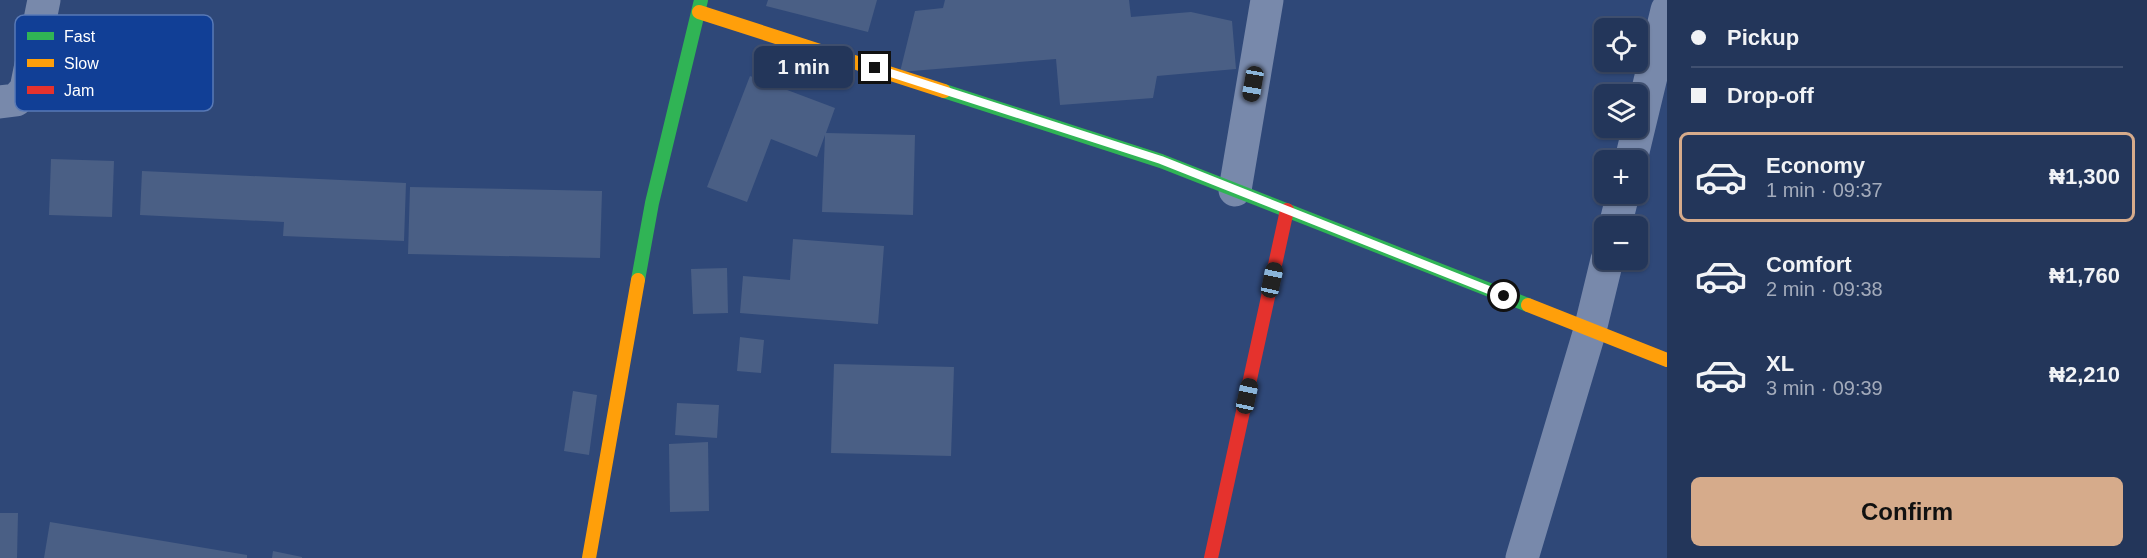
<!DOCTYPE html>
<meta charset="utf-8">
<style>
:root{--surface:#23365a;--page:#2b3e60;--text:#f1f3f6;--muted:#a3abbb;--line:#405070;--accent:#d6ab8b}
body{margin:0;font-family:Arial,sans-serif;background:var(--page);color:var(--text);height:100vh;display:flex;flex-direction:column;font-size:22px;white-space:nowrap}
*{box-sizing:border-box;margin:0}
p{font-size:20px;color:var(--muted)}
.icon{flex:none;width:33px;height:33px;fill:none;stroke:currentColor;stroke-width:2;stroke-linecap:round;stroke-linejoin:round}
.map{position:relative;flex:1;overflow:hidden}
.side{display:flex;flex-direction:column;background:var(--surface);width:480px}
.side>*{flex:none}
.top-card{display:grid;align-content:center;height:132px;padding:0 24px;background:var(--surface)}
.controls{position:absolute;left:1594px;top:18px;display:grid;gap:12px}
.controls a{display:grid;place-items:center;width:54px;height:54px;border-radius:9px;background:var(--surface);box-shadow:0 2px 4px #0004,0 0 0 2px var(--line);font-size:30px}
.end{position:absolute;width:27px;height:27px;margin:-14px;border:8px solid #fff;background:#111;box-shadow:0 0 0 3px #111}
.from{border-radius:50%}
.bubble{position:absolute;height:42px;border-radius:9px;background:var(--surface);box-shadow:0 2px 4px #0004,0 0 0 2px var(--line);font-size:20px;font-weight:800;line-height:42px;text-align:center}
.car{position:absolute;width:18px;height:36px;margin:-18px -9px;border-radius:8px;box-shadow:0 0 4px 2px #0007;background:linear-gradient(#222 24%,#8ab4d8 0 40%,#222 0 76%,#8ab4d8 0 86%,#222 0)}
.top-card b{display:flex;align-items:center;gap:21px;height:57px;font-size:22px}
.top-card b+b{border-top:2px solid var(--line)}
.top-card i{width:15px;height:15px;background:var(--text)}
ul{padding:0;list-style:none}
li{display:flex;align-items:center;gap:18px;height:90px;margin:0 12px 9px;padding:0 12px;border:3px solid transparent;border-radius:9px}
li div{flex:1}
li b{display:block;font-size:22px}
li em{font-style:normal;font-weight:800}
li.selected{border-color:var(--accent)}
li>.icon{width:54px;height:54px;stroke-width:1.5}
.cta{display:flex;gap:12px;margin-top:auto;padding:12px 24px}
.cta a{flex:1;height:69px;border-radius:9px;background:var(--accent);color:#111;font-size:24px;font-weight:800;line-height:69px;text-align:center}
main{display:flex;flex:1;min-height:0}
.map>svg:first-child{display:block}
.building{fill:#4a5f85}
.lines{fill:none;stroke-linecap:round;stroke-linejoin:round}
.street{stroke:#7889ab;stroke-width:33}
.fast{stroke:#30b455;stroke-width:14}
.slow{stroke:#ff9f0a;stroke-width:14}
.jam{stroke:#e5322d;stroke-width:14}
.route{stroke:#fff;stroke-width:8}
.key{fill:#113f96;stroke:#5879b6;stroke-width:1.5}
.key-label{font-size:16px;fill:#fff}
</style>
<main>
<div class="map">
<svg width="1667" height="558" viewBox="0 0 1667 558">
<rect width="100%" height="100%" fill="#2f4878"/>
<g class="building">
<polygon points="768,0 877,0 868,32 766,6"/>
<polygon points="945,0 1129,0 1131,17 1191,12 1232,21 1236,69 1157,76 1153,98 1060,105 1056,59 900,72 915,11 943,8"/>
<polygon points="750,76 835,108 826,133 915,135 913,215 822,212 825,135 817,157 771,139 747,202 707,187"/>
<polygon points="51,159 114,161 112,217 49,215"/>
<polygon points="142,171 406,183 404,241 283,236 284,222 140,215"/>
<polygon points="410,187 602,191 600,258 408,254"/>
<polygon points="793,239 884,246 878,324 740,313 743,276 790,280"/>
<polygon points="727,268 728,313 693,314 691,269"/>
<polygon points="740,337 764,340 761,373 737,371"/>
<polygon points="834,364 954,367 951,456 831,453"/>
<polygon points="573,391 597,395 589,455 564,451"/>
<polygon points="677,403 719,405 717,438 675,435"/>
<polygon points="708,442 709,511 670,512 669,444"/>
<polygon points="0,513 18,513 17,558 0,558"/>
<polygon points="50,522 247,555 247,558 44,558"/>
<polygon points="273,551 302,557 302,558 272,558"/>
</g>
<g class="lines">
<g class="street">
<polyline points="0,102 16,100 26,89 44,0"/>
<polyline points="1631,160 1667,10"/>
<polyline points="1235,190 1267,0"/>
<polyline points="1615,226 1623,194"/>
<polyline points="1522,558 1590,330 1607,260"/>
</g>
<g class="fast">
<polyline points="944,91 1161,161 1528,305"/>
<polyline points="638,280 652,203 701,0"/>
</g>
<g class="slow">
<polyline points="699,12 944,91"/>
<polyline points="1528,305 1667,360"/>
<polyline points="589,558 638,280"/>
</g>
<polyline class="jam" points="1211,558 1287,210"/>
</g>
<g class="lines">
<polyline class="route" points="875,68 1161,160 1504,296"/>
</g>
<rect x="15" y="15" width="198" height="96" rx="9" class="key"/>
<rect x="27" y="32" width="27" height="8" fill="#30b455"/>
<rect x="27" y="59" width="27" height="8" fill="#ff9f0a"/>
<rect x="27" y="86" width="27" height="8" fill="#e5322d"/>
<g class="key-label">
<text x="64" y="42">Fast</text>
<text x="64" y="69">Slow</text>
<text x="64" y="96">Jam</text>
</g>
</svg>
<div class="controls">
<a><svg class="icon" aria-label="locate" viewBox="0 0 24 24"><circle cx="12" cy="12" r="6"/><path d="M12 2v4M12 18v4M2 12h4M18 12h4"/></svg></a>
<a><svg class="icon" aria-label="layers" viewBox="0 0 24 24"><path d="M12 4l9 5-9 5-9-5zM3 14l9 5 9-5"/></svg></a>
<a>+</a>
<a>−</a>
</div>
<i class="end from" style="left:1504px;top:296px"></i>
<i class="end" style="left:875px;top:68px"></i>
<div class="bubble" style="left:754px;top:46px;width:99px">1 min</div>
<i class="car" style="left:1253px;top:84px;rotate:190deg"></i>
<i class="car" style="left:1272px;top:280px;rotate:12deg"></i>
<i class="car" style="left:1247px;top:396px;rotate:12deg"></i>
</div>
<section class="side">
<div class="top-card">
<b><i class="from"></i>Pickup</b>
<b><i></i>Drop-off</b>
</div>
<ul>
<li class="selected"><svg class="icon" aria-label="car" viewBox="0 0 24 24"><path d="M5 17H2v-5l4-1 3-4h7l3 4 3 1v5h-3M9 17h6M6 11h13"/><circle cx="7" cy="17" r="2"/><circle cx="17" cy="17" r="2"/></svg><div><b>Economy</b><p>1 min · 09:37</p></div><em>₦1,300</em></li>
<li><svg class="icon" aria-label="car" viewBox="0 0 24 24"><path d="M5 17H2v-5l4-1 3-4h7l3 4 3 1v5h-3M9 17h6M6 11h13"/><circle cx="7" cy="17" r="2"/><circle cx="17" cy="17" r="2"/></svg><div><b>Comfort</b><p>2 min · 09:38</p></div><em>₦1,760</em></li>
<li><svg class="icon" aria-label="car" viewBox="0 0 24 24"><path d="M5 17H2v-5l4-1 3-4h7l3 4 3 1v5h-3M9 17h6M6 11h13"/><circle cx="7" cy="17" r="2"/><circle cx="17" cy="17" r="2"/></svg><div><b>XL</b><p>3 min · 09:39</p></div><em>₦2,210</em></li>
</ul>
<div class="cta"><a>Confirm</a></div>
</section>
</main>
